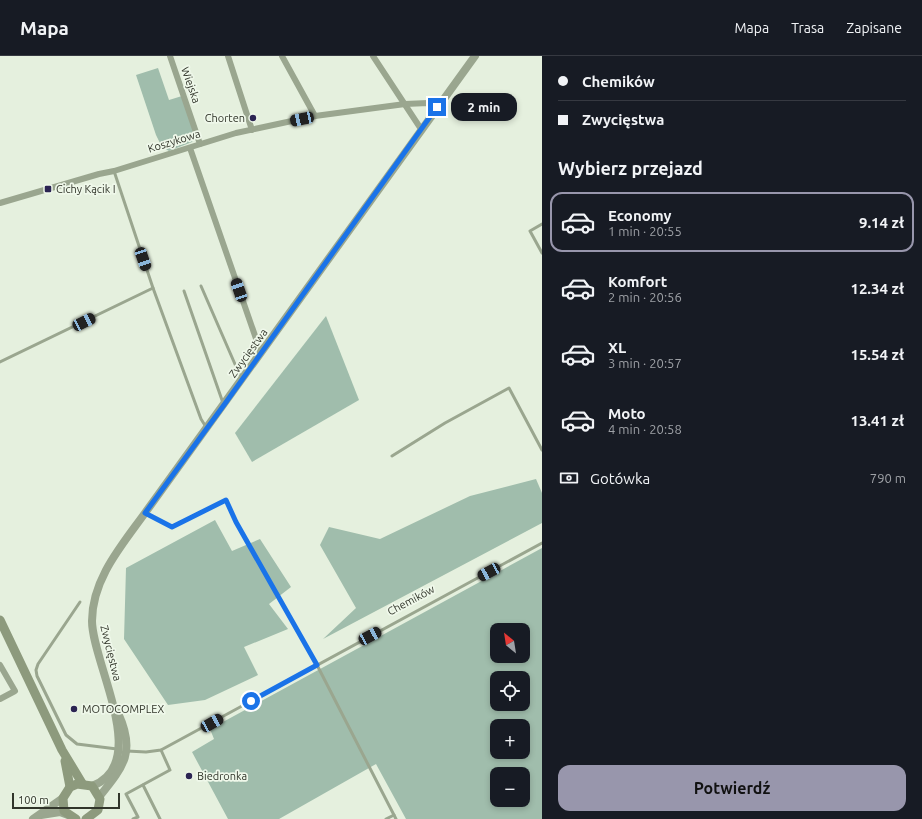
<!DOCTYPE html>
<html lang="pl">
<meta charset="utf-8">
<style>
:root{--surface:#171b24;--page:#242831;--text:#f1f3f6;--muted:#9ea1a6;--line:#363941;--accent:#9896ac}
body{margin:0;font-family:Ubuntu,sans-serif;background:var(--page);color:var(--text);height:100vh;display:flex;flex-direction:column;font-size:15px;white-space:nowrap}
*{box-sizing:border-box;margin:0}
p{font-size:13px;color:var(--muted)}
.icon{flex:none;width:22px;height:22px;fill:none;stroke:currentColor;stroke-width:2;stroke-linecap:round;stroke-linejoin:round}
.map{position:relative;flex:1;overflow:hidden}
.details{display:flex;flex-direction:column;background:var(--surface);width:380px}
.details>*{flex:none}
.top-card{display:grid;align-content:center;height:88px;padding:0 16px;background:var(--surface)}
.needle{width:26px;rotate:330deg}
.fabs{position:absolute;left:490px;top:567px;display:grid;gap:8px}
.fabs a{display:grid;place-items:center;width:40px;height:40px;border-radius:8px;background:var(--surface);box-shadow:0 2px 6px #0003;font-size:20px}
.scale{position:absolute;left:12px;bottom:10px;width:108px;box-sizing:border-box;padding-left:4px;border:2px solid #31352a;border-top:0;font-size:11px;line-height:14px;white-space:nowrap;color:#31352a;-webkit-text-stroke:3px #eff8ea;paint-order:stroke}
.end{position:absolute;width:18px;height:18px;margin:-9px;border:5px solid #1a73e8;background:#fff;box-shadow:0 0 0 2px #fff}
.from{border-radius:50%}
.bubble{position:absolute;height:28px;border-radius:12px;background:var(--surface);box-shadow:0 2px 6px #0003;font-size:13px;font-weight:700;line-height:28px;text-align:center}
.car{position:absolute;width:12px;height:24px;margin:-12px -6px;border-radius:5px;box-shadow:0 0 3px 1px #0007;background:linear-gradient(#222 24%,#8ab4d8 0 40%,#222 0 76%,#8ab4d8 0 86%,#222 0)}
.top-card b{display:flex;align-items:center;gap:14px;height:38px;font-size:15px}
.top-card b+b{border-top:1px solid var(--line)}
.top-card i{width:10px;height:10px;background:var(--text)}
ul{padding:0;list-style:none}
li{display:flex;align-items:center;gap:12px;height:60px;margin:0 8px 6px;padding:0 8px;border:2px solid transparent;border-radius:12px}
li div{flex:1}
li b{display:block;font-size:15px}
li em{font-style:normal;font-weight:700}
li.on{border-color:var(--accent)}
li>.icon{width:36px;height:36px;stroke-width:1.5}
h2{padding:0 16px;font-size:18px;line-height:48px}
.pay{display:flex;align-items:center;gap:10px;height:44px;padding:0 16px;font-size:15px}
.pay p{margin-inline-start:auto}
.button{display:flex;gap:8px;margin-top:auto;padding:8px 16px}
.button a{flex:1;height:46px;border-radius:12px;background:var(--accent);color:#111;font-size:16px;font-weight:700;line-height:46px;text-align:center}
header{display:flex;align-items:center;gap:24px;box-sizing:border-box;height:56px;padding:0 20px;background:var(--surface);border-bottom:1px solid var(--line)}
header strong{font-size:19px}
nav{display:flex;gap:22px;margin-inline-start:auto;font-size:14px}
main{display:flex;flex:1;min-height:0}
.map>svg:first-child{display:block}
.green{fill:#a0bdac;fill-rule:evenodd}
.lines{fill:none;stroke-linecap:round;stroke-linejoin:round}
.service{stroke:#9aa68f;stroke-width:3}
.minor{stroke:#9aa68f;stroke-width:6}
.tertiary{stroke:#9aa68f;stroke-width:8}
.secondary{stroke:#8d9a7d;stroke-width:9}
.route{stroke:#1a73e8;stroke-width:5}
.poi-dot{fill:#2b2452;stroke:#eff8ea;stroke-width:1.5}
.labels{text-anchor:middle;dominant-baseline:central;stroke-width:3.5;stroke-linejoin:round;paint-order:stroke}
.street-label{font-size:11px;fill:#31352a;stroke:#eff8ea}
.poi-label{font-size:11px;fill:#31352a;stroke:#eff8ea;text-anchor:start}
</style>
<header>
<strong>Mapa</strong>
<nav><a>Mapa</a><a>Trasa</a><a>Zapisane</a></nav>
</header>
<main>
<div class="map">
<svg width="542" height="763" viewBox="0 0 542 763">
<rect width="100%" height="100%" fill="#e5f0de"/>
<g class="green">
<polygon points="158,12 169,44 182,40 195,79 192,86 169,95 162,91 156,79 136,19"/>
<polygon points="326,260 359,344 252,406 235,377"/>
<polygon points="536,423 542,437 542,467 323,583 356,552 320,489 329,471 380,483 470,440"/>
<polygon points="215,464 232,495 260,483 291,531 269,548 288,573 244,591 258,619 205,644 168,649 124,583 126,512"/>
<path d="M542 492V763H406L376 708 279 763H228L192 696 214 683 210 673ZM497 574H523V600H497ZM497 622H523V648H497ZM497 670H523V696H497ZM497 718H523V744H497Z"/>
</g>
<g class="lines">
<g class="service">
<polyline points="114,115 153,232 201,363 206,371"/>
<polyline points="542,168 530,175 542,197"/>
<polyline points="201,230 241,322"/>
<polyline points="184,235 223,347"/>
<polyline points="0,306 153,232"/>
<polyline points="392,400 445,367 509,332 542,394"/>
<polyline points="145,457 172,471 226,444 236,466 317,609 396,763"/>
<polyline points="80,546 38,608 36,614 37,620 66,679 77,688 117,693"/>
<polyline points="127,695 146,696 161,694 542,487"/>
<polyline points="143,729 160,763"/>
<polyline points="133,763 138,761 126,738 170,714 161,694"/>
<polyline points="386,763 394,759"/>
</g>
<g class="minor">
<polyline points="170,0 200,88"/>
<polyline points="228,0 252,74"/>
<polyline points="282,0 315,60"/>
<polyline points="373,0 421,73"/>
<polyline points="190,92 261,297"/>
<polyline points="0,147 99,118 114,115 236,77 315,60 405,48 428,47 437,51"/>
<polyline points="0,609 15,635 0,643"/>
</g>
<g class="tertiary">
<path d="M92 730C152 708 92 607 92 565 92 523 122 489 145 457L475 0"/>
<path d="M99 741C124 710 136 696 118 657"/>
<polyline points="41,759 60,756 68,759"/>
<polyline points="33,763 63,742"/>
</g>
<g class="secondary">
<polyline points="0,564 62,694 82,727"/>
<polyline points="65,705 70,731"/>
<polyline points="76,763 64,755 63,742 70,731 77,728 92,730 100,743 98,754 86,763"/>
</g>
</g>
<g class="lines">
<polyline class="route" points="251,645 317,609 236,466 226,444 172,471 145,457 224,349 437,51"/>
</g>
<g class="poi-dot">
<circle cx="253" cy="62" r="4"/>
<rect x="44" y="129" width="8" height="8" rx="2"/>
<circle cx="74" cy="653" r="4"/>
<circle cx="189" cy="720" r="4"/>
</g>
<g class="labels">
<g class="street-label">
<text transform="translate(191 29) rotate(71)">Wiejska</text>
<text transform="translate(174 85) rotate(-17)">Koszykowa</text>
<text transform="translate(248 297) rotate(-54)">Zwycięstwa</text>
<text transform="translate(411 544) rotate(-28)">Chemików</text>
<text transform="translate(111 597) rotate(76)">Zwycięstwa</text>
</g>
<g class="poi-label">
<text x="245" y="62" text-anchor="end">Chorten</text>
<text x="56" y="133">Cichy Kącik I</text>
<text x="82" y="653">MOTOCOMPLEX</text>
<text x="197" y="720">Biedronka</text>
</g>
</g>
</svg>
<div class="fabs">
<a><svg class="needle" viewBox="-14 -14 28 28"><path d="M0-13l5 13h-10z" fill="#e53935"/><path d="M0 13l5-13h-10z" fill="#9ea1a6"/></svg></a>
<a><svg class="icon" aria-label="locate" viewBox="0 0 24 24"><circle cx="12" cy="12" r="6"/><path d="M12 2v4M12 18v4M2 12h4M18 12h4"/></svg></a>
<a>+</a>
<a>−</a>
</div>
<div class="scale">100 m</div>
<i class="end from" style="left:251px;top:645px"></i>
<i class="end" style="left:437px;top:51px"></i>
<div class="bubble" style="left:451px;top:37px;width:66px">2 min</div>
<i class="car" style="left:302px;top:63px;rotate:258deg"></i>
<i class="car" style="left:143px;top:203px;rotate:161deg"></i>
<i class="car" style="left:239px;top:234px;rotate:341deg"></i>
<i class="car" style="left:84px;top:266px;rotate:64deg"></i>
<i class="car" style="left:489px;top:516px;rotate:242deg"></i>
<i class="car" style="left:370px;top:580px;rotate:62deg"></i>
<i class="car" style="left:212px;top:667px;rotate:61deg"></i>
</div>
<section class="details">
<div class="top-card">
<b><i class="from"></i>Chemików</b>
<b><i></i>Zwycięstwa</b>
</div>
<h2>Wybierz przejazd</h2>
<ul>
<li class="on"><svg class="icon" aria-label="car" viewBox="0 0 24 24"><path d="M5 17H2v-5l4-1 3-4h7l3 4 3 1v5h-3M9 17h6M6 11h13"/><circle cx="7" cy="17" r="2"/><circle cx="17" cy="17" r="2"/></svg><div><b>Economy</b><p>1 min · 20:55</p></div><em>9.14 zł</em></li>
<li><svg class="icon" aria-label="car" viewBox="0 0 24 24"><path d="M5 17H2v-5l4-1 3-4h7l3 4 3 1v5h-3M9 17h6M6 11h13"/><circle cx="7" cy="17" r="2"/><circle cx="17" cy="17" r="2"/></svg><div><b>Komfort</b><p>2 min · 20:56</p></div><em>12.34 zł</em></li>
<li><svg class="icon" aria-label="car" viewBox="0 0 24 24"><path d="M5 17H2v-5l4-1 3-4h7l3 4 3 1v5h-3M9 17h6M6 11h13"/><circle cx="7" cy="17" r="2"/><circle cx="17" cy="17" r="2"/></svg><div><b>XL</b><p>3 min · 20:57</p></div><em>15.54 zł</em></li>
<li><svg class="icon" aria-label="car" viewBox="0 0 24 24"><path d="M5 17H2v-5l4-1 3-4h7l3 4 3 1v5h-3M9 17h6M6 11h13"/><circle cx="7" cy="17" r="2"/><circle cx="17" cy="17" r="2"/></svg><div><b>Moto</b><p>4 min · 20:58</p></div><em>13.41 zł</em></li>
</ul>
<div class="pay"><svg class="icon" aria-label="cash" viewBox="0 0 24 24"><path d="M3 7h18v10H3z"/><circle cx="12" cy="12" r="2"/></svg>Gotówka<p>790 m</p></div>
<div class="button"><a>Potwierdź</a></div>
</section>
</main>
